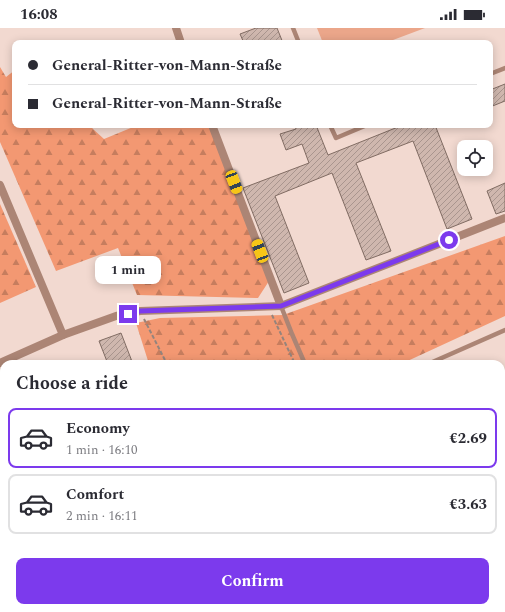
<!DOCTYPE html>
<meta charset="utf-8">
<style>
:root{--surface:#fff;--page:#f7f7f7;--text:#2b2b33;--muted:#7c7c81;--line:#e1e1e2;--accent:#7c3aed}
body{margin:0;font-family:Spectral,serif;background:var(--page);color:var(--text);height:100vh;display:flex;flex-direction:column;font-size:15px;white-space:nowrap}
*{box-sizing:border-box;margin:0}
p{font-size:13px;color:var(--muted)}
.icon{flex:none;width:22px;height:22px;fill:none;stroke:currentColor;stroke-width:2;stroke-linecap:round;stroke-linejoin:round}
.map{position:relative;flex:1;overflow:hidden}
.drawer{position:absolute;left:0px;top:332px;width:505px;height:252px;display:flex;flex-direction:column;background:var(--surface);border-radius:12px 12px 0 0;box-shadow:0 2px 10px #0003}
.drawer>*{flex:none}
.hud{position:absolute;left:12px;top:12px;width:481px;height:88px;border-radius:8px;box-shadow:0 2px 10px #0003;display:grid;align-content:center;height:88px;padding:0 16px;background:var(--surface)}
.tools{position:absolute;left:457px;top:112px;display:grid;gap:8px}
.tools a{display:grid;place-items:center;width:36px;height:36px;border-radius:8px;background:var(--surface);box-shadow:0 2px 10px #0003;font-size:20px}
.end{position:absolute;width:18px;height:18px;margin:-9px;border:5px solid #7c3aed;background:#fff;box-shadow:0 0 0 2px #fff}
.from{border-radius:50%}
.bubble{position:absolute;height:28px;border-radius:8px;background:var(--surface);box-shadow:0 2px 10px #0003;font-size:13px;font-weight:700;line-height:28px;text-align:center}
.car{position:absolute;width:12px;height:24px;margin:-12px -6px;border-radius:5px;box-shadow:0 0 3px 1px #0007;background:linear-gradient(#f5c518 24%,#345 0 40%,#f5c518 0 76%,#345 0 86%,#f5c518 0)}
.hud b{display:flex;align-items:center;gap:14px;height:38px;font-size:15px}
.hud b+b{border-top:1px solid var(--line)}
.hud i{width:10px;height:10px;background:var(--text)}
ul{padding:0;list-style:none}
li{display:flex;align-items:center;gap:12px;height:60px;margin:0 8px 6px;padding:0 8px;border:2px solid var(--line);border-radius:8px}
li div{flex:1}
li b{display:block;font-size:15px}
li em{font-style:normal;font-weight:700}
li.on{border-color:var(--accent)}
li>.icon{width:36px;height:36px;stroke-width:1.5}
h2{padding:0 16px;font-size:18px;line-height:48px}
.primary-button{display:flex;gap:8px;margin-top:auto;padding:8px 16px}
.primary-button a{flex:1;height:46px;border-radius:8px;background:var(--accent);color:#fff;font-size:16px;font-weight:700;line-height:46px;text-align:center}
.status{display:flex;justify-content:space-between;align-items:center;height:28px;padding:0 20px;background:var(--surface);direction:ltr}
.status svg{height:11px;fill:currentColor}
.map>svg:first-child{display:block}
.green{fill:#eba68a}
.forest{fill:url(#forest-firs)}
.building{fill:url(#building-hatch);stroke:#816c63}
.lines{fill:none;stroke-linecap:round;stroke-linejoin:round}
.path{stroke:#94847d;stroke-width:2;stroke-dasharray:4 2;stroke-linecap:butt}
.service{stroke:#ac8575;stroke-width:4.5}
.minor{stroke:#ac8575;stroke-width:8}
.route{stroke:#7c3aed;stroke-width:5}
</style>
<div class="status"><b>16:08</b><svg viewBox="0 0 49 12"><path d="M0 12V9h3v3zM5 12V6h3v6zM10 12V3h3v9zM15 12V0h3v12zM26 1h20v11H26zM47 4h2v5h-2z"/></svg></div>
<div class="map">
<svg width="505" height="584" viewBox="0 0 505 584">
<defs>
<pattern id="forest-firs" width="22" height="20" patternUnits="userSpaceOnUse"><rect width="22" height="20" fill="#f39872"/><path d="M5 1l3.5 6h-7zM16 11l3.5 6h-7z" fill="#c67d5e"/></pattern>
<pattern id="building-hatch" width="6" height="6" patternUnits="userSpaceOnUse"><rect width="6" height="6" fill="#cfb7ae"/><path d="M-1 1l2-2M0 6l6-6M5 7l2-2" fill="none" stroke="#a9958e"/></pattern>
</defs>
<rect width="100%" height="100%" fill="#f2d9d0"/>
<polygon class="green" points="317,0 425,0 385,15 323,15"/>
<g class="forest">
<polygon points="0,39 6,49 15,42 15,97 90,97 93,101 104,111 138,97 210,97 269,253 258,270 137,267 118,220 56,243 0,114"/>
<polygon points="0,176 36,259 0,275"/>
<polygon points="505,208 505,288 401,336 149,336 136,295 160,290 283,287"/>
<polygon points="0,373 4,375 4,432 0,423"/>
</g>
<g class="building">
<polygon points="256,0 277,0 283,15 244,15 240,6"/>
<polygon points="505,56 505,73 490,79 490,62"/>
<polygon points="295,97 316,97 328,127 403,97 435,97 472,191 447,201 413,113 356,135 391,223 366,232 332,145 275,168 309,255 284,265 243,160 309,135 302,116 286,122 280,106 296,101"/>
<polygon points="505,155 505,183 496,186 487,163"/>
<polygon points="121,305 133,336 108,336 99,313"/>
</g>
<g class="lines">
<g class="path">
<polyline points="272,287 295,336"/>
<polyline points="144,291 167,336"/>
<polyline points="0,536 4,534"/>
<polyline points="22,584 23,580"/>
</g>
<g class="service">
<polyline points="293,0 299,15"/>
<polyline points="490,46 505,40"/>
<polyline points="330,97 336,110 367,97"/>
<polyline points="281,278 292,306 305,336"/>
<polyline points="428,336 505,302"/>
</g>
<g class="minor">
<polyline points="176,0 181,15"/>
<polyline points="212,97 281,278"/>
<polyline points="0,157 63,307 116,288 140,283 281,278 505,190"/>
<polyline points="0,335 63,307"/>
<polyline points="0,463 4,472"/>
<polyline points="47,580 48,584"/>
</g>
</g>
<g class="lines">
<polyline class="route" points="128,286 140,283 281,278 449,212"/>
</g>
</svg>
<div class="tools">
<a><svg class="icon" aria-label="locate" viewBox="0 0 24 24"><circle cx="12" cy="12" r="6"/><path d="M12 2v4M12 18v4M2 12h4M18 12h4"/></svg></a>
</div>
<i class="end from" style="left:449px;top:212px"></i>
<i class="end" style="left:128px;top:286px"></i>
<div class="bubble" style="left:95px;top:228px;width:66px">1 min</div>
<i class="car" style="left:234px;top:154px;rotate:159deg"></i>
<i class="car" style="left:260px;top:223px;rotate:339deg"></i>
<div class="hud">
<b><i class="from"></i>General-Ritter-von-Mann-Straße</b>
<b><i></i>General-Ritter-von-Mann-Straße</b>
</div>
<section class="drawer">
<h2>Choose a ride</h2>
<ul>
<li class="on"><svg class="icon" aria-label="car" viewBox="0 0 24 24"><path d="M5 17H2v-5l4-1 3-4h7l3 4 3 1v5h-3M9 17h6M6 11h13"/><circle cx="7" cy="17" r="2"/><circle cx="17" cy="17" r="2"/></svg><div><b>Economy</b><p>1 min · 16:10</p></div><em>€2.69</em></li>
<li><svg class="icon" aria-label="car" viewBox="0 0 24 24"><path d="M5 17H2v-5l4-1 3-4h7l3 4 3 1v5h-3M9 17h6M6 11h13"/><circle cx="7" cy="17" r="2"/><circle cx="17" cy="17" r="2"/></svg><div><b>Comfort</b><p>2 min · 16:11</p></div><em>€3.63</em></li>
</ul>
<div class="primary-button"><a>Confirm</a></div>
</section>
</div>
